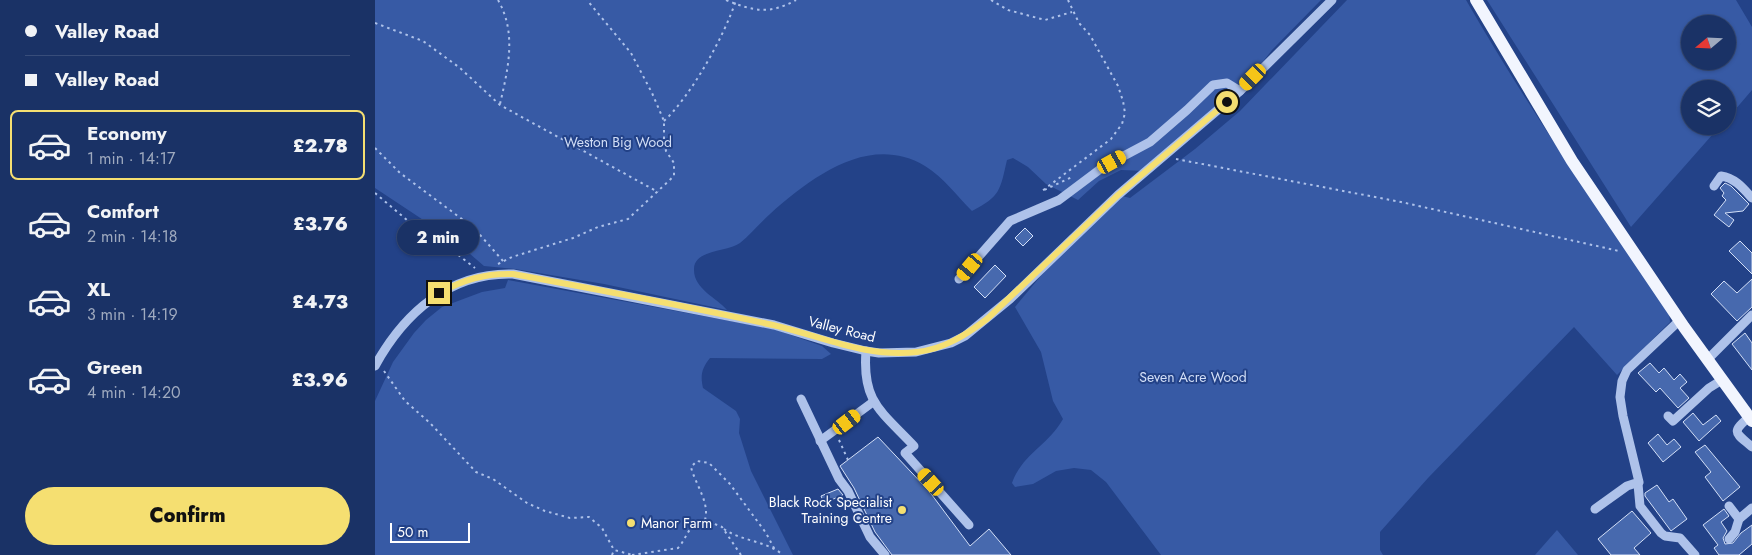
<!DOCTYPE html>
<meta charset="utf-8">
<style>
:root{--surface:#1a3266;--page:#233a6c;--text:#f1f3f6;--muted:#9faabf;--line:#384d7a;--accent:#f5df71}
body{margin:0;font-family:Jost,sans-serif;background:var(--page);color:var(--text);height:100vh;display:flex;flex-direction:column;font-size:19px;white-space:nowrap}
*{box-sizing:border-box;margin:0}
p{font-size:16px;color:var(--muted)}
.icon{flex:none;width:28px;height:28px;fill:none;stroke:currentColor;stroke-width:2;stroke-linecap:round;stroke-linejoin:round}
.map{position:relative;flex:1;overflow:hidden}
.sheet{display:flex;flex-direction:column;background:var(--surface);width:375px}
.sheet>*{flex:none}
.banner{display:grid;align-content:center;height:110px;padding:0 25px;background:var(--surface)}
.needle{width:32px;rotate:251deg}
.buttons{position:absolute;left:1306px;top:15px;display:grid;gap:10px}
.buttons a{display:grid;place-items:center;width:55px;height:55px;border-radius:50%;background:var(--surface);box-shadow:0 1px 4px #0004,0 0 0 1px var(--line);font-size:25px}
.scale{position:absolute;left:15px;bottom:12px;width:80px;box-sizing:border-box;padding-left:5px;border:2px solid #fff;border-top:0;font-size:14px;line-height:18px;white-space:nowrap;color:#fff;-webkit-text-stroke:4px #234288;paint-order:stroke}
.end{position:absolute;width:22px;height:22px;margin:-11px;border:6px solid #f5df71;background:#111;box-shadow:0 0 0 2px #111}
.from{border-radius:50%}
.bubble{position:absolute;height:35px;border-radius:18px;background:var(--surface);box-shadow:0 1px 4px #0004,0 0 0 1px var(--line);font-size:16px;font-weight:800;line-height:35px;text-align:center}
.car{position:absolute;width:15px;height:30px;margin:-15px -8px;border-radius:6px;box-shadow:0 0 4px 1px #0007;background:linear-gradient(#f5c518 24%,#345 0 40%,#f5c518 0 76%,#345 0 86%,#f5c518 0)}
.banner b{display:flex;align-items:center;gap:18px;height:48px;font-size:19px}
.banner b+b{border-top:1px solid var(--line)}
.banner i{width:12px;height:12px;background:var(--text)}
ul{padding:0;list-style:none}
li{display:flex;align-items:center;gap:15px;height:70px;margin:0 10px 8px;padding:0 15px;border:2px solid transparent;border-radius:8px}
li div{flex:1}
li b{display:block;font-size:19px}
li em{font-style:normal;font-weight:800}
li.on{border-color:var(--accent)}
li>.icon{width:45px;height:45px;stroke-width:1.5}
.action{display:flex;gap:10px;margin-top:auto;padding:10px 25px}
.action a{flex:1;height:58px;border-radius:30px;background:var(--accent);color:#111;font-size:20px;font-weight:800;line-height:58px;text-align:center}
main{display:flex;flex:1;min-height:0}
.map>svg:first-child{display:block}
.green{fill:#375aa5;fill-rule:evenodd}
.building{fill:#4769ae;stroke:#d3dff7}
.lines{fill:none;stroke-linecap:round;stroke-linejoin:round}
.path{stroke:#aec2ea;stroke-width:2;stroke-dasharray:2.5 4;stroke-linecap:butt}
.minor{stroke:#aec2ea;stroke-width:9}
.major{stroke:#f2f5fe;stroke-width:12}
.route{stroke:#f5df71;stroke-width:6}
.poi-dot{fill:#f5df71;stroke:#234288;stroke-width:2}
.labels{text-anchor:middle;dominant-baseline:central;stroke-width:4;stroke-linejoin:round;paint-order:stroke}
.park-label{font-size:14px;fill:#d3dff7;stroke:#234288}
.street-label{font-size:14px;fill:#fff;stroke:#234288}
.poi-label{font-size:14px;fill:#fff;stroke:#234288;text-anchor:end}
</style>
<main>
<section class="sheet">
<div class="banner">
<b><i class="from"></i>Valley Road</b>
<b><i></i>Valley Road</b>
</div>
<ul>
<li class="on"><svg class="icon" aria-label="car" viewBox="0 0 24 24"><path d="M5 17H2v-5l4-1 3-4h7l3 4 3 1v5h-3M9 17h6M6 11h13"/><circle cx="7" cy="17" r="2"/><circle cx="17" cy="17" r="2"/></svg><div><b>Economy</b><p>1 min · 14:17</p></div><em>£2.78</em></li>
<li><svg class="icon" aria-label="car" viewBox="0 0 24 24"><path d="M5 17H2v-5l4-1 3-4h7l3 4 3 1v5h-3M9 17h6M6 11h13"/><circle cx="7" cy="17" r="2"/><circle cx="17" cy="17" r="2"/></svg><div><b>Comfort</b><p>2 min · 14:18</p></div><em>£3.76</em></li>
<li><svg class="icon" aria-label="car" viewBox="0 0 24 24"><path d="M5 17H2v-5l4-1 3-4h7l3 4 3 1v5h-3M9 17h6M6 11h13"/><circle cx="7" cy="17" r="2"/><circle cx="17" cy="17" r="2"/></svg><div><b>XL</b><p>3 min · 14:19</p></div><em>£4.73</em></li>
<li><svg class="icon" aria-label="car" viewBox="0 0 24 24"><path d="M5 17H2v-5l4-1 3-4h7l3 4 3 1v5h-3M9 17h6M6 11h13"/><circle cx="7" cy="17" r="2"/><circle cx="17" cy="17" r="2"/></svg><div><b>Green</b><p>4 min · 14:20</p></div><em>£3.96</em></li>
</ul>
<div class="action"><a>Confirm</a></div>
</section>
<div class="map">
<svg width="1377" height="555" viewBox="0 0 1377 555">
<rect width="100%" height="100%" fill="#234288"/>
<g class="green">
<path d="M0 0H946L897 50 865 91 772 171 746 170 724 181 703 200 671 184 653 167 638 158 632 160C625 190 626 196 597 211 582 196 568 177 550 166 494 133 437 177 395 214 385 223 376 234 365 243 353 252 318 249 319 270 319 289 342 298 352 310L229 284 140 269 109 266 80 241 0 188Z"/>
<path d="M972 0H1091C1153 108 1224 210 1294 313L1295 322 1242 375 1199 327 1053 478 1005 532V550L1008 555H786L731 482 716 470 699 468 681 471 658 484 640 487 637 483C648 453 673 446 688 419L678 401 666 352 640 307 698 237 743 195 755 198 820 149 865 111Z"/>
<path d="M1112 0H1361L1377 27V90L1353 118 1352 89H1315V126H1345L1256 227ZM1315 24H1352V61H1315Z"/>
<path d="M133 280 399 329 447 346 456 354 447 359 335 358C327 368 325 375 328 388L361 411 365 419 364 433 376 471 418 555H0V401L18 362 39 333 51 320 67 307 107 292 130 288Z"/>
<polygon points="1182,530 1203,555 1160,555"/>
</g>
<g class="building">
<polygon points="1350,183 1356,186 1374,204 1368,211 1350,213 1359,220 1354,227 1339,215 1351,200 1347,196 1349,193 1345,188"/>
<polygon points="650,228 658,236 648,246 640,238"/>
<polygon points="1365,241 1377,253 1377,274 1354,251"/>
<polygon points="620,265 631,276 610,298 599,287"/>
<polygon points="1377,279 1377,307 1362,321 1336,294 1349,281 1362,293"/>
<polygon points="1370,333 1377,343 1377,370 1357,344"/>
<polygon points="1275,363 1284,373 1289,368 1299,380 1305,374 1312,382 1305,388 1314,398 1303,408 1285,388 1281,392 1263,373"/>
<polygon points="1318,413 1328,425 1341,415 1346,421 1324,441 1308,422"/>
<polygon points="1283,434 1292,445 1299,439 1306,447 1288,462 1273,443"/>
<polygon points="503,437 554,491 595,546 614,529 636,555 517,555 500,532 479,488 465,466"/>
<polygon points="1330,445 1365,487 1348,501 1330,477 1336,472 1320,452"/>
<polygon points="1282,485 1294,502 1298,499 1312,519 1296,531 1270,496 1270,493"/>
<polygon points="463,489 468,495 449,503 446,496"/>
<polygon points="1349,509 1354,516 1346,522 1352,531 1348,538 1350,544 1358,543 1366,533 1377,525 1377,544 1364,555 1344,555 1339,548 1343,545 1328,525"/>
<polygon points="1257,511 1276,533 1259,548 1265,555 1236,555 1223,539"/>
</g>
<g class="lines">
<g class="path">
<path d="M123 0C142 33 133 69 125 104"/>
<path d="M351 0C378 11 394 15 421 0"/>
<polyline points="616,0 633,10 670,20 697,12"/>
<polyline points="693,0 704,23 715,35 743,86 748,101 750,113 747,124 736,139 667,191 697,177"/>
<polyline points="0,23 48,41 85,68 125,105 283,192"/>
<path d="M289 121C316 96 350 35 361 0"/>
<polyline points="0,148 25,173 99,228 128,261"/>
<polyline points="801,159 1026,202 1244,251"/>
<polyline points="0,193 39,226 73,247 100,268"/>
<polyline points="123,264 137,257 198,238 223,227 253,219 299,176 299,163 291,151 289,142 289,121 277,93 256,53 212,0"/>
<polyline points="9,371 30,401 55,423 101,472 118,479 152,503 170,511 195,518 214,517 227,528 239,550 258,555"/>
<polyline points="464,440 473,460"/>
<path d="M330 520C335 502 320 484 316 467L322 461 334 463 355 484 391 533 400 550"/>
<path d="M349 529C366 541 392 541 408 555"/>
<polyline points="237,555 239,550"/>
<path d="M257 555 303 548C313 537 313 523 330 520L347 527 366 555"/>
</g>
<g class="minor">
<path d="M1339 186 1346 176C1360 178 1368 188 1377 198"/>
<polyline points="584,279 635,221 684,200 728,167 775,142 812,110 838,85 852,83 865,91"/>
<path d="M491 351C487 402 506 411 539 446L530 453 594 525"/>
<polyline points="1332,360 1377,315"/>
<path d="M0 366C29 313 75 272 138 274L399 325 458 343 491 351 504 353 541 352 576 343 590 336 635 299 743 195 865 91 957 0"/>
<polyline points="426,399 464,479 473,491 495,537 510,555"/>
<polyline points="1293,416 1298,421 1334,388 1347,380"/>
<path d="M1374 417C1356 433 1360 432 1377 447"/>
<polyline points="445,441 498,402"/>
<polyline points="1263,484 1265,506 1286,533 1290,536 1305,538 1320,555"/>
<polyline points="1354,506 1364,519"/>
<polyline points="1220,509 1252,486 1264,482 1248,416 1245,397 1247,381 1252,370 1305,320"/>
<polyline points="1354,539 1360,532 1364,519 1377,508"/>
</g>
<polyline class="major" points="1101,0 1197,161 1309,327 1377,421"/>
</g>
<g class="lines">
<path class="route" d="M64 293C88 280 110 273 138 274 225 290 312 306 398 325 446 336 490 358 542 352 569 349 591 335 612 319L743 195 852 102"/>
</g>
<g class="poi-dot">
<circle cx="527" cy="510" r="5"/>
<circle cx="256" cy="523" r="5"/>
</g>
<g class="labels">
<g class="park-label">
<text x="243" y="142">Weston Big Wood</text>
<text x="818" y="377">Seven Acre Wood</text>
</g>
<g class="street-label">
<text transform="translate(467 329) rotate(14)">Valley Road</text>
</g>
<g class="poi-label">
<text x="517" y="502">Black Rock Specialist<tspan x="517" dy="16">Training Centre</tspan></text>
<text x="266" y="523" text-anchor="start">Manor Farm</text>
</g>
</g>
</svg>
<div class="buttons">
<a><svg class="needle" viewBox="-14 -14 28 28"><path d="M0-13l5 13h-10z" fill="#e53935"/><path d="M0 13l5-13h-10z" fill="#9faabf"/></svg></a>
<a><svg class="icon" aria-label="layers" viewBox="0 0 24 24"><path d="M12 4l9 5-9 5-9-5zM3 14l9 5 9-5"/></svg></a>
</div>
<div class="scale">50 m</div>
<i class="end from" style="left:852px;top:102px"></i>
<i class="end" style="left:64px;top:293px"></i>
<div class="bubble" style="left:22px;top:220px;width:82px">2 min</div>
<i class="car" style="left:878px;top:77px;rotate:225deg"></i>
<i class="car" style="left:737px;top:162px;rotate:61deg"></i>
<i class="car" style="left:595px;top:267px;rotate:220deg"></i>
<i class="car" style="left:472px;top:422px;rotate:53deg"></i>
<i class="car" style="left:556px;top:482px;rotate:318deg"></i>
</div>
</main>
